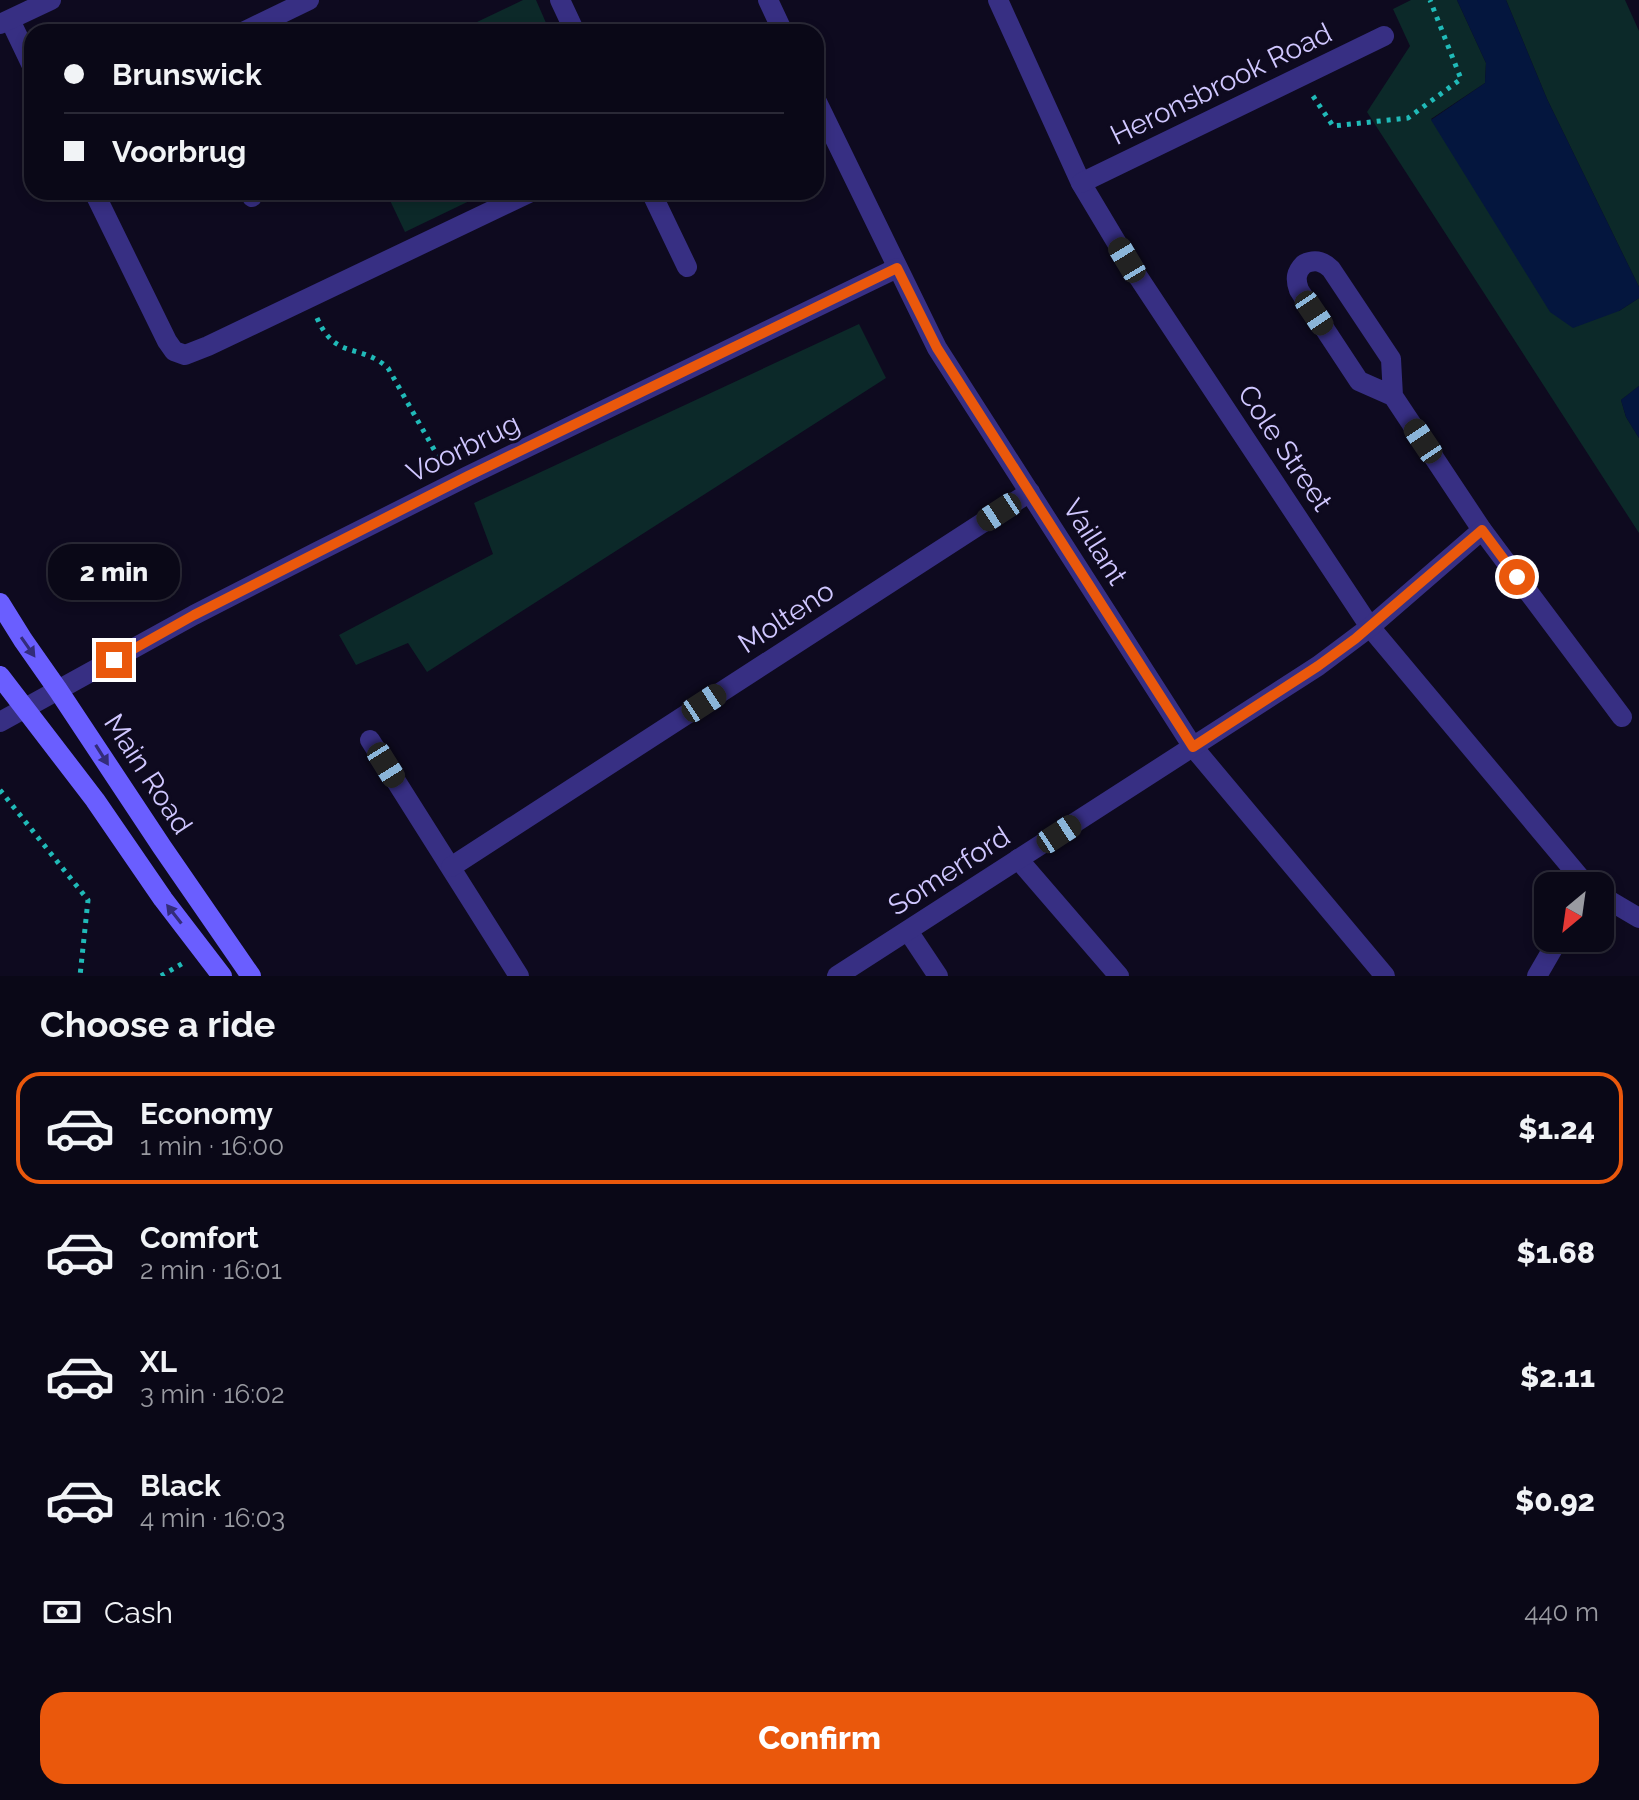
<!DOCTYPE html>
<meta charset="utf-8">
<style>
:root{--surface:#0a0817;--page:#131120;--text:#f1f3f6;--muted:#999aa1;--line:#2a2936;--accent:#ea580c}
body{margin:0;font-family:Raleway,sans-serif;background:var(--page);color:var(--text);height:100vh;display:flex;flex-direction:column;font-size:30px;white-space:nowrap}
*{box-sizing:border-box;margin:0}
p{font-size:26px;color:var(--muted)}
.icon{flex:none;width:44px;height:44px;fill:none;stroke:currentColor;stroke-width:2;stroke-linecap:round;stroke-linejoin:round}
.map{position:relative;height:976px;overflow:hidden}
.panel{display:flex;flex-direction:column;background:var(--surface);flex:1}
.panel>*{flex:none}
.guide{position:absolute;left:24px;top:24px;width:800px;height:176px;border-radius:24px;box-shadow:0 4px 12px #0003,0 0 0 2px var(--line);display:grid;align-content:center;height:176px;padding:0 40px;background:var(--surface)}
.needle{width:52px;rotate:209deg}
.buttons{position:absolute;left:1534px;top:872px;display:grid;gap:16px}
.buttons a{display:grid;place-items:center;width:80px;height:80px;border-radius:16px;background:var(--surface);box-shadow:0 4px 12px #0003,0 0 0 2px var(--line);font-size:40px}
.end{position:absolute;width:36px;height:36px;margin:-18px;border:10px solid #ea580c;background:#fff;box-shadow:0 0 0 4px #fff}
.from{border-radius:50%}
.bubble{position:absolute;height:56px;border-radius:24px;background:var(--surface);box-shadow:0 4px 12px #0003,0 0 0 2px var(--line);font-size:26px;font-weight:800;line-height:56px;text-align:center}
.car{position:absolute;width:24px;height:48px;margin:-24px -12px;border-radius:10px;box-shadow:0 0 6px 2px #0007;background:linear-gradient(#222 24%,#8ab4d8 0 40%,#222 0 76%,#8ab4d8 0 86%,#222 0)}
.guide b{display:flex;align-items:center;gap:28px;height:76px;font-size:30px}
.guide b+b{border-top:2px solid var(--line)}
.guide i{width:20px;height:20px;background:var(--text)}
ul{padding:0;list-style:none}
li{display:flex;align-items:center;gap:24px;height:112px;margin:0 16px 12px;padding:0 24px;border:4px solid transparent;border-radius:24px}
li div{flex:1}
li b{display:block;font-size:30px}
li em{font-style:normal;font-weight:800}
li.on{border-color:var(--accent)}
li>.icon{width:72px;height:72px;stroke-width:1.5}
h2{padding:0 40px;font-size:36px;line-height:96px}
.pay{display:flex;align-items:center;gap:20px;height:88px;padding:0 40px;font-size:30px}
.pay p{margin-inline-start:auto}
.primary-button{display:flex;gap:16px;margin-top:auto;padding:16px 40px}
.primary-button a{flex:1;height:92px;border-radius:24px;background:var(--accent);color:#fff;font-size:32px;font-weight:800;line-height:92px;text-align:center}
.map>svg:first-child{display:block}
.green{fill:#0c2929}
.water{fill:#04163e}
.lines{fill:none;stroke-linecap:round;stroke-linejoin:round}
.path{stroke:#20bab8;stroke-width:5;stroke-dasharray:4 6;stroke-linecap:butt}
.minor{stroke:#372f83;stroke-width:20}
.tertiary{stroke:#372f83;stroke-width:20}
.secondary{stroke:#6a5eff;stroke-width:20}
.oneway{fill:#332c79}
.route{stroke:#ea580c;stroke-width:10}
.labels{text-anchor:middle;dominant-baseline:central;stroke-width:6;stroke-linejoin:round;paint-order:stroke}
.street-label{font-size:28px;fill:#d0c7ff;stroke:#0e0a1f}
</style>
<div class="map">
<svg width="1639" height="976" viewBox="0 0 1639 976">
<rect width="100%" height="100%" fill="#0e0a1f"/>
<g class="green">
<polygon points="523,0 536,0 550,32 456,32"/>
<polygon points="1411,0 1457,0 1486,63 1485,83 1431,119 1619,311 1639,298 1639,386 1621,400 1626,417 1639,438 1639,533 1367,112 1410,46 1393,9"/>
<polygon points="1506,0 1625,0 1639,31 1639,287 1547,99"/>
<polygon points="386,192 488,192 405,232"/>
<polygon points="859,324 886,378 427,672 408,643 356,665 339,635 493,554 474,503"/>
</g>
<g class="water">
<polygon points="1457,0 1506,0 1547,99 1639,287 1639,298 1619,311 1573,328 1550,312 1431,120 1485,83 1486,63"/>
<polygon points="1639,386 1639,438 1626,417 1621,400"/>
</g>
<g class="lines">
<g class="path">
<polyline points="1313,96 1333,126 1408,118 1461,79 1430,0"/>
<path d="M317 318C336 361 359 342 388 368L436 453 446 460"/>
<polyline points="0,790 88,900 80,976"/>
<polyline points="161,976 185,962"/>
</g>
<g class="minor">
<polyline points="560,0 575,32"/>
<polyline points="768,0 783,32"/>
<polyline points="998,0 1081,183 1127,260 1370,627 1587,886"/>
<polyline points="10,20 32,66"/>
<polyline points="0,24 51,0"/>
<polyline points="243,32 309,0"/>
<polyline points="816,100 937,348 1193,747 1385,976"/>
<polyline points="1081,183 1384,36"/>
<polyline points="94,192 167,341 174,351 185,355 208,346 531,192"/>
<polyline points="250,192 252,197"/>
<polyline points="651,192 687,267"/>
<path d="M1393 396 1359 381 1299 290C1295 279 1296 272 1304 264 1315 259 1323 261 1331 269L1391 359 1393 396 1482 530 1622 717"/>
<polyline points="58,690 194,615 317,552 468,476 897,268"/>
<polyline points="370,740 519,976"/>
<polyline points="1018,859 1119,976"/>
<polyline points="451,867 1030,492"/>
<polyline points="1600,895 1639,918"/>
<polyline points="908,931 938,976"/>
<polyline points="837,976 1318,666 1370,627 1482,530"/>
<polyline points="1537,976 1559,938"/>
</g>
<polyline class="tertiary" points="0,722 58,690"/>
<g class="secondary">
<polyline points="0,603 23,640 58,690 162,847 251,976"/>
<polyline points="0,676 95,800 163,899 222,976"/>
</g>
</g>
<defs><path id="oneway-solid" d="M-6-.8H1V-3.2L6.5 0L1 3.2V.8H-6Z" transform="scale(2)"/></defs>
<g class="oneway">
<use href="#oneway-solid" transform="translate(28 647) rotate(55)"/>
<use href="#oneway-solid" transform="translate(102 755) rotate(58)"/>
<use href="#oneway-solid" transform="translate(174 914) rotate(-128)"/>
</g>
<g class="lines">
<polyline class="route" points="114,660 194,615 468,476 897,268 937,348 1193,747 1318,666 1355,639 1482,530 1517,577"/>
</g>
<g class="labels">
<g class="street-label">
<text transform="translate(1221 84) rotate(-26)">Heronsbrook Road</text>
<text transform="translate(463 448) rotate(-26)">Voorbrug</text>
<text transform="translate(1285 448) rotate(56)">Cole Street</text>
<text transform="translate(1095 542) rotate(58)">Vaillant</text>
<text transform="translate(786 617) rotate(-33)">Molteno</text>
<text transform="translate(148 774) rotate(57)">Main Road</text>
<text transform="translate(949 871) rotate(-33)">Somerford</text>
</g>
</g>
</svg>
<div class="buttons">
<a><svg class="needle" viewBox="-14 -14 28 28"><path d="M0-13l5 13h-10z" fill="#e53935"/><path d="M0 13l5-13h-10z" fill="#999aa1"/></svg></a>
</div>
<i class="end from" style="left:1517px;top:577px"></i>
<i class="end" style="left:114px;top:660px"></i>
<div class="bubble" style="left:48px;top:544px;width:132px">2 min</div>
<i class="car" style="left:1127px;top:260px;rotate:329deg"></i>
<i class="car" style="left:1314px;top:313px;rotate:146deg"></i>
<i class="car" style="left:1423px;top:441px;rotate:326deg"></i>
<i class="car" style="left:999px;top:512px;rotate:237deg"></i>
<i class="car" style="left:704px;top:703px;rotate:57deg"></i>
<i class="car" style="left:386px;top:765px;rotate:148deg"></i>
<i class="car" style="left:1059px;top:834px;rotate:57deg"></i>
<div class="guide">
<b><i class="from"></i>Brunswick</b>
<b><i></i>Voorbrug</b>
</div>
</div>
<section class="panel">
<h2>Choose a ride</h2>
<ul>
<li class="on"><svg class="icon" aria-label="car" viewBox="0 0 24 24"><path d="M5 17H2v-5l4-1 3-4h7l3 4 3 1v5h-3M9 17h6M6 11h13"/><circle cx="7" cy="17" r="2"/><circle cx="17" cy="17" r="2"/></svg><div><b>Economy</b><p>1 min · 16:00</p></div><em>$1.24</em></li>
<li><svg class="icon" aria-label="car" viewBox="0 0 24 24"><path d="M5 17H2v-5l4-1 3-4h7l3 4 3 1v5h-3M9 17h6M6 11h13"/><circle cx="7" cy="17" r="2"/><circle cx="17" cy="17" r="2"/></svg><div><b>Comfort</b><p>2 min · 16:01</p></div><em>$1.68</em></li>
<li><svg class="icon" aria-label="car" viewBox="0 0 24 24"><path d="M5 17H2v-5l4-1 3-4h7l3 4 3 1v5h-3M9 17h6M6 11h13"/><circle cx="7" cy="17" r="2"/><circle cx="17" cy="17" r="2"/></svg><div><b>XL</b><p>3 min · 16:02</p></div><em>$2.11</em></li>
<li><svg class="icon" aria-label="car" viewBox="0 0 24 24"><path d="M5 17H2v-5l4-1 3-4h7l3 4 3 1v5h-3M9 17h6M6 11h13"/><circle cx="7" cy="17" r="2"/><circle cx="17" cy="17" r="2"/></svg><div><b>Black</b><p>4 min · 16:03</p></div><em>$0.92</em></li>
</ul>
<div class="pay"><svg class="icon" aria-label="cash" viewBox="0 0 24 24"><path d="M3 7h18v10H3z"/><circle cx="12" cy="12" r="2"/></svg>Cash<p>440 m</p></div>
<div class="primary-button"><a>Confirm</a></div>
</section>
